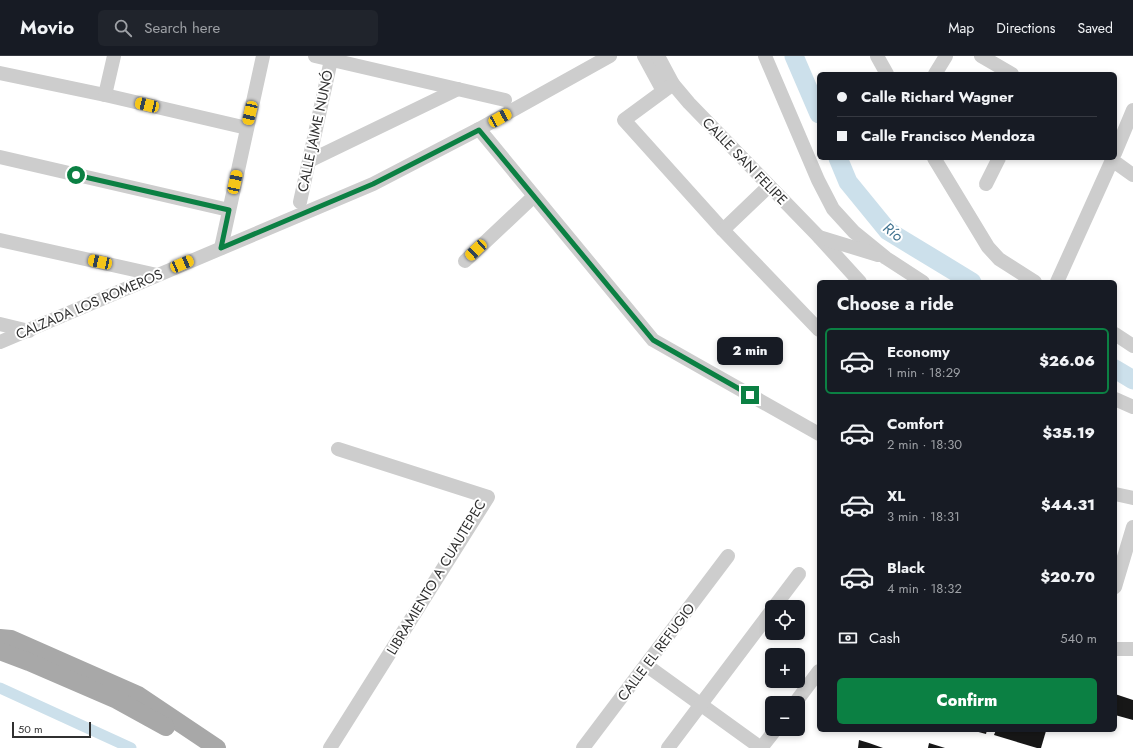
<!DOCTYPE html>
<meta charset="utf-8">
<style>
:root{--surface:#171b24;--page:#20242c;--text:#f1f3f6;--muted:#9ea1a6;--line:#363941;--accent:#0b8043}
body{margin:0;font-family:Jost,sans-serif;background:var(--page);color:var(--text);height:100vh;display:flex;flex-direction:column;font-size:15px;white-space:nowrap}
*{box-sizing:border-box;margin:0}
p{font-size:13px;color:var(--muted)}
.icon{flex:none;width:22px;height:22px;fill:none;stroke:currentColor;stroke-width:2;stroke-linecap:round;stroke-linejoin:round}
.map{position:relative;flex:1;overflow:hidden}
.sheet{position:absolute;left:817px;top:224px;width:300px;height:452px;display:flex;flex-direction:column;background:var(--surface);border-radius:6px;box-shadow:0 2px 6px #0003}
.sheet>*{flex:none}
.hud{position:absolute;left:817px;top:16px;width:300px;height:88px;border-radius:6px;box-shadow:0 2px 6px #0003;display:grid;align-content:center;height:88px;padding:0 20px;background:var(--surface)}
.controls{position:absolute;left:765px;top:544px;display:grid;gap:8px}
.controls a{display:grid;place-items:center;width:40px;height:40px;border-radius:6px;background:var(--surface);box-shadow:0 2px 6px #0003;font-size:20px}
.scale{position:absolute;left:12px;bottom:10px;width:79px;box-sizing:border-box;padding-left:4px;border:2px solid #303030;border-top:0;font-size:11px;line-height:14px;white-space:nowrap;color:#303030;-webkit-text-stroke:3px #fff;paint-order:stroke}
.end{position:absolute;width:18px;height:18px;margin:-9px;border:5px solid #0b8043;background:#fff;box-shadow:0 0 0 2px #fff}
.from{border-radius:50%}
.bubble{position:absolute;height:28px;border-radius:6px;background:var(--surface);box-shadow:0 2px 6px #0003;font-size:13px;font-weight:800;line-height:28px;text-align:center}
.car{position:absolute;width:12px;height:24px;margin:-12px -6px;border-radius:5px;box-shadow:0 0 3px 1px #0007;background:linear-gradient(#f5c518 24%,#345 0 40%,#f5c518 0 76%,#345 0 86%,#f5c518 0)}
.hud b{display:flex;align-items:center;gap:14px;height:38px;font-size:15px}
.hud b+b{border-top:1px solid var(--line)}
.hud i{width:10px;height:10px;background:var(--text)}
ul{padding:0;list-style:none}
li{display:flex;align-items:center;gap:12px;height:66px;margin:0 8px 6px;padding:0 12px;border:2px solid transparent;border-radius:6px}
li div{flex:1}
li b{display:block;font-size:15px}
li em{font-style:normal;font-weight:800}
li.selected{border-color:var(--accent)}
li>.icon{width:36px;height:36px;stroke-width:1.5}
h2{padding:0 20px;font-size:18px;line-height:48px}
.pay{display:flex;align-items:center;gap:10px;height:44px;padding:0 20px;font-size:15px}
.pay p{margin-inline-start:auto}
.primary-button{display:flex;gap:8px;margin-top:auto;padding:8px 20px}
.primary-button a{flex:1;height:46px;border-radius:6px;background:var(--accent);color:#fff;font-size:16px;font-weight:800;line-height:46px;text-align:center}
header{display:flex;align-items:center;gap:24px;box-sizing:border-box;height:56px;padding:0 20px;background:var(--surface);border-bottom:1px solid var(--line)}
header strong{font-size:19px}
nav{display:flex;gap:22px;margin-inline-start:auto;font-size:14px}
.search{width:280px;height:36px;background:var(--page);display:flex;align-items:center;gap:10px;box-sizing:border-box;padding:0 14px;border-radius:6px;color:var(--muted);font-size:15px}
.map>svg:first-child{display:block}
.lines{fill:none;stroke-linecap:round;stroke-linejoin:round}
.canal{stroke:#cce0eb;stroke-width:11}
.river{stroke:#cce0eb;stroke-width:19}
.building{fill:#171717}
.minor{stroke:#cdcdcd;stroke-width:14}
.major{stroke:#a8a8a8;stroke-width:18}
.route{stroke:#0b8043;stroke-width:5}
.labels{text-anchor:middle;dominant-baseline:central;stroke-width:4;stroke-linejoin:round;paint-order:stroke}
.street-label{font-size:14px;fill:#303030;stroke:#fff}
.water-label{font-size:15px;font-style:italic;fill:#417390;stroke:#fff}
</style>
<header>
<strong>Movio</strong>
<div class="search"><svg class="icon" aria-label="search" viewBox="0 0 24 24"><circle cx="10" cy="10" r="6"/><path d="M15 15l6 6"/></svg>Search here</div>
<nav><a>Map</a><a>Directions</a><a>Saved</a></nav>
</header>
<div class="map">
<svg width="1133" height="692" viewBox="0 0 1133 692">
<rect width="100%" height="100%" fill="#fff"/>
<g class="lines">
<polyline class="canal" points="0,632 131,692"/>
<g class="river">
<polyline points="794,0 819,58"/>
<polyline points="838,102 848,126 888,175 972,226"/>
<polyline points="1115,313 1133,324"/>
</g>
</g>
<g class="building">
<polygon points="1115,638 1133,644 1133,664 1115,659"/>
<polygon points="971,674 987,674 986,678"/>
<polygon points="996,674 1044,674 1046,675 1041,692 1037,692 994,679"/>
<polygon points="859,684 869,687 883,692 858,692"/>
<polygon points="929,687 945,692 928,692"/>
</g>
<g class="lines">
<g class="minor">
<polyline points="315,0 505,44"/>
<polyline points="644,0 663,35"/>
<polyline points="658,0 673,28 689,47 819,181 860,226"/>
<polyline points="765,0 818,124 833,153 854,176 886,202 923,226"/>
<polyline points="877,0 887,18"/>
<polyline points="981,0 1012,18"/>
<polyline points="0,17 105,39 247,72"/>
<polyline points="935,18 946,0"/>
<polyline points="673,28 624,64 723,174 819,274"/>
<polyline points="105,39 114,0"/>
<polyline points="479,73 653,284 819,378"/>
<polyline points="1115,97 1133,54"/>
<polyline points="0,101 229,154"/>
<polyline points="934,102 988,191 999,203 1035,226"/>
<polyline points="1112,104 1133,119"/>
<polyline points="309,105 458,33"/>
<polyline points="986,128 999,102"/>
<polyline points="300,146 331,4"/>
<polyline points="723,174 769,130"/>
<polyline points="819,181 878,199"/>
<polyline points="0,184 157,219"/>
<polyline points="221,192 263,0"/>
<polyline points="465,205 533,141"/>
<polyline points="1057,226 1113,102"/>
<polyline points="0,268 29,275"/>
<polyline points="1115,278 1133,290"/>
<polyline points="0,286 373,128 479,73 610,0"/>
<polyline points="1115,343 1133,351"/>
<polyline points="1115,438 1133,442"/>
<polyline points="1115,531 1133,471"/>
<polyline points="774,551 799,518"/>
<polyline points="1115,593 1133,593"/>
<polyline points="646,609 761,692 776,673"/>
<polyline points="795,647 819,615"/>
<polyline points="330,692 488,441 338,393"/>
<polyline points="583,692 728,500"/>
<polyline points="668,692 772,554"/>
</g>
<g class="major">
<polyline points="0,582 11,583 138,639 217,692"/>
<polyline points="0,595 29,606 117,644 166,671"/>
</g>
</g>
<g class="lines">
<polyline class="route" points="76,119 229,154 221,192 373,128 479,74 653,284 750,339"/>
</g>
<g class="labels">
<g class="street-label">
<text transform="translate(315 75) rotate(-78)">CALLE JAIME NUNÓ</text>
<text transform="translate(745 105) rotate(46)">CALLE SAN FELIPE</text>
<text transform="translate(89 248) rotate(-23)">CALZADA LOS ROMEROS</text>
<text transform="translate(436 521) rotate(-59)">LIBRAMIENTO A CUAUTEPEC</text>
<text transform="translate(656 596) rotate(-53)">CALLE EL REFUGIO</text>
</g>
<g class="water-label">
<text transform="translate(893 176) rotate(38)">Río</text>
</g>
</g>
</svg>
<div class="controls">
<a><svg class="icon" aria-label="locate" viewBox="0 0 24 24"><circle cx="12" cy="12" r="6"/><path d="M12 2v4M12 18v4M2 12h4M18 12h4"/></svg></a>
<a>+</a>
<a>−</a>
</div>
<div class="scale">50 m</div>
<i class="end from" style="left:76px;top:119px"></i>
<i class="end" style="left:750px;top:339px"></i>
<div class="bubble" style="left:717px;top:281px;width:66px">2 min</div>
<i class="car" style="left:147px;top:49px;rotate:283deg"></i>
<i class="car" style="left:250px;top:57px;rotate:193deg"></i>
<i class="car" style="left:500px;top:62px;rotate:61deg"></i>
<i class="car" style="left:235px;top:126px;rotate:12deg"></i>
<i class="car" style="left:476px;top:194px;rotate:227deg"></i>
<i class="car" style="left:100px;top:206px;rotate:282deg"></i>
<i class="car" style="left:182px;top:208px;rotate:67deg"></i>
<div class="hud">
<b><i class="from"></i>Calle Richard Wagner</b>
<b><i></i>Calle Francisco Mendoza</b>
</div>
<section class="sheet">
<h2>Choose a ride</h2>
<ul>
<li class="selected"><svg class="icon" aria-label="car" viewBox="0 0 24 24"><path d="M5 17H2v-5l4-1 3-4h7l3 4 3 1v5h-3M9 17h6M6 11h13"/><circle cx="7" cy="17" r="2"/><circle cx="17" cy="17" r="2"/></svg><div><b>Economy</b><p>1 min · 18:29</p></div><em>$26.06</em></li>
<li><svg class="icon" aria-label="car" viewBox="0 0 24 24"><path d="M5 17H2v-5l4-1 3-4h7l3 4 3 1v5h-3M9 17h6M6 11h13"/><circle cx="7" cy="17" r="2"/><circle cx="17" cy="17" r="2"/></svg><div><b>Comfort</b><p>2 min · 18:30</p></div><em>$35.19</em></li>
<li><svg class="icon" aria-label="car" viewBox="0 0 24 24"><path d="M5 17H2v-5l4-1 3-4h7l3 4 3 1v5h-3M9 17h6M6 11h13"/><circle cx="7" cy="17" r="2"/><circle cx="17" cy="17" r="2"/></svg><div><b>XL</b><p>3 min · 18:31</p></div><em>$44.31</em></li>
<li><svg class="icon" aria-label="car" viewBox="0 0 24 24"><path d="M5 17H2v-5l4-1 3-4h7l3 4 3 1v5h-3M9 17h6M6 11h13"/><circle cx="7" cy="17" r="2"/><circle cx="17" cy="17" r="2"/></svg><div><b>Black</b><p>4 min · 18:32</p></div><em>$20.70</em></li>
</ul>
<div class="pay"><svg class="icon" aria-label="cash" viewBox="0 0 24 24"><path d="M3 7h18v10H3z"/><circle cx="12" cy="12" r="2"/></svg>Cash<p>540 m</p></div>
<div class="primary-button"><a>Confirm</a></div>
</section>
</div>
